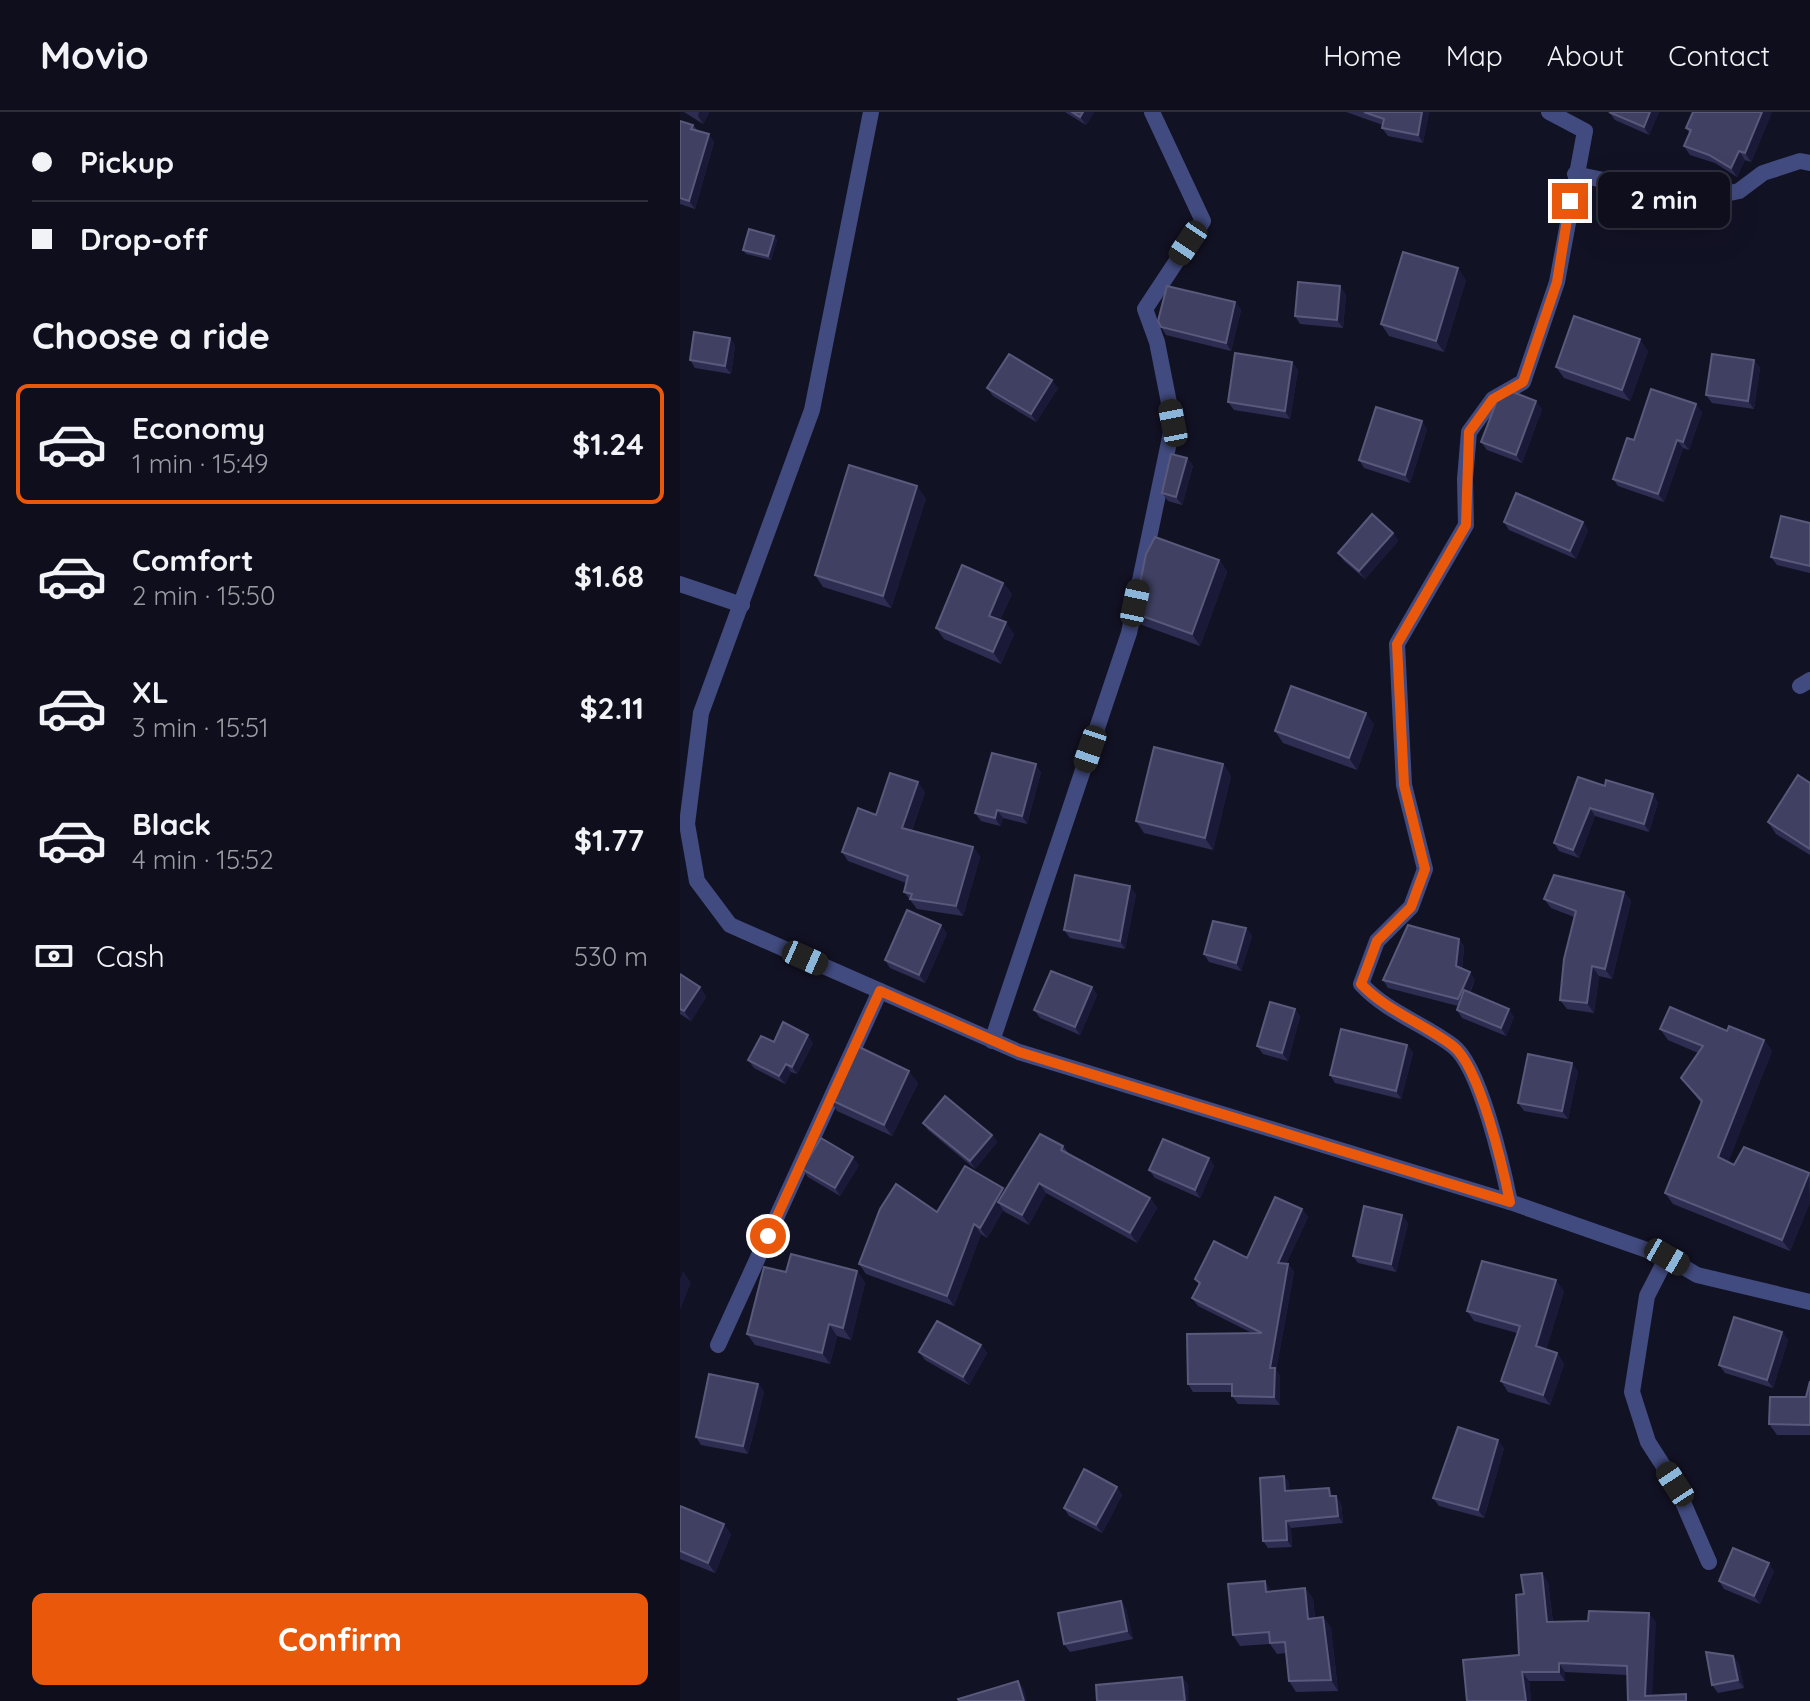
<!DOCTYPE html>
<meta charset="utf-8">
<style>
:root{--surface:#0e0e1c;--page:#171725;--text:#f1f3f6;--muted:#9b9ca3;--line:#2e2e3b;--accent:#ea580c}
body{margin:0;font-family:Quicksand,sans-serif;background:var(--page);color:var(--text);height:100vh;display:flex;flex-direction:column;font-size:30px;white-space:nowrap}
*{box-sizing:border-box;margin:0}
p{font-size:26px;color:var(--muted)}
.icon{flex:none;width:44px;height:44px;fill:none;stroke:currentColor;stroke-width:2;stroke-linecap:round;stroke-linejoin:round}
.map{position:relative;flex:1;overflow:hidden}
.panel{display:flex;flex-direction:column;background:var(--surface);width:680px}
.panel>*{flex:none}
.top-card{display:grid;align-content:center;height:176px;padding:0 32px;background:var(--surface)}
.end{position:absolute;width:36px;height:36px;margin:-18px;border:10px solid #ea580c;background:#fff;box-shadow:0 0 0 4px #fff}
.from{border-radius:50%}
.bubble{position:absolute;height:56px;border-radius:12px;background:var(--surface);box-shadow:0 8px 32px #0002,0 0 0 2px var(--line);font-size:26px;font-weight:800;line-height:56px;text-align:center}
.car{position:absolute;width:24px;height:48px;margin:-24px -12px;border-radius:10px;box-shadow:0 0 6px 2px #0007;background:linear-gradient(#222 24%,#8ab4d8 0 40%,#222 0 76%,#8ab4d8 0 86%,#222 0)}
.top-card b{display:flex;align-items:center;gap:28px;height:76px;font-size:30px}
.top-card b+b{border-top:2px solid var(--line)}
.top-card i{width:20px;height:20px;background:var(--text)}
ul{padding:0;list-style:none}
li{display:flex;align-items:center;gap:24px;height:120px;margin:0 16px 12px;padding:0 16px;border:4px solid transparent;border-radius:12px}
li div{flex:1}
li b{display:block;font-size:30px}
li em{font-style:normal;font-weight:800}
li.selected{border-color:var(--accent)}
li>.icon{width:72px;height:72px;stroke-width:1.5}
h2{padding:0 32px;font-size:36px;line-height:96px}
.pay{display:flex;align-items:center;gap:20px;height:88px;padding:0 32px;font-size:30px}
.pay p{margin-inline-start:auto}
.primary-button{display:flex;gap:16px;margin-top:auto;padding:16px 32px}
.primary-button a{flex:1;height:92px;border-radius:12px;background:var(--accent);color:#fff;font-size:32px;font-weight:800;line-height:92px;text-align:center}
header{display:flex;align-items:center;gap:48px;box-sizing:border-box;height:112px;padding:0 40px;background:var(--surface);border-bottom:2px solid var(--line)}
header strong{font-size:38px}
nav{display:flex;gap:44px;margin-inline-start:auto;font-size:28px}
main{display:flex;flex:1;min-height:0}
.map>svg:first-child{display:block}
.lines{fill:none;stroke-linecap:round;stroke-linejoin:round}
.street{stroke:#424b7f;stroke-width:16}
.wall{fill:#2d2d51}
.shaded-wall{fill:#1a1a38}
.building{fill:#404063;stroke:#58597b;stroke-width:2}
.route{stroke:#ea580c;stroke-width:10}
</style>
<header>
<strong>Movio</strong>
<nav><a>Home</a><a>Map</a><a>About</a><a>Contact</a></nav>
</header>
<main>
<section class="panel">
<div class="top-card">
<b><i class="from"></i>Pickup</b>
<b><i></i>Drop-off</b>
</div>
<h2>Choose a ride</h2>
<ul>
<li class="selected"><svg class="icon" aria-label="car" viewBox="0 0 24 24"><path d="M5 17H2v-5l4-1 3-4h7l3 4 3 1v5h-3M9 17h6M6 11h13"/><circle cx="7" cy="17" r="2"/><circle cx="17" cy="17" r="2"/></svg><div><b>Economy</b><p>1 min · 15:49</p></div><em>$1.24</em></li>
<li><svg class="icon" aria-label="car" viewBox="0 0 24 24"><path d="M5 17H2v-5l4-1 3-4h7l3 4 3 1v5h-3M9 17h6M6 11h13"/><circle cx="7" cy="17" r="2"/><circle cx="17" cy="17" r="2"/></svg><div><b>Comfort</b><p>2 min · 15:50</p></div><em>$1.68</em></li>
<li><svg class="icon" aria-label="car" viewBox="0 0 24 24"><path d="M5 17H2v-5l4-1 3-4h7l3 4 3 1v5h-3M9 17h6M6 11h13"/><circle cx="7" cy="17" r="2"/><circle cx="17" cy="17" r="2"/></svg><div><b>XL</b><p>3 min · 15:51</p></div><em>$2.11</em></li>
<li><svg class="icon" aria-label="car" viewBox="0 0 24 24"><path d="M5 17H2v-5l4-1 3-4h7l3 4 3 1v5h-3M9 17h6M6 11h13"/><circle cx="7" cy="17" r="2"/><circle cx="17" cy="17" r="2"/></svg><div><b>Black</b><p>4 min · 15:52</p></div><em>$1.77</em></li>
</ul>
<div class="pay"><svg class="icon" aria-label="cash" viewBox="0 0 24 24"><path d="M3 7h18v10H3z"/><circle cx="12" cy="12" r="2"/></svg>Cash<p>530 m</p></div>
<div class="primary-button"><a>Confirm</a></div>
</section>
<div class="map">
<svg width="1130" height="1589" viewBox="0 0 1130 1589">
<rect width="100%" height="100%" fill="#121225"/>
<g class="lines">
<g class="street">
<polyline points="191,0 132,298 21,601 7,712 17,769 50,813 339,940 830,1090 987,1145 1017,1163 1130,1190"/>
<polyline points="895,62 1018,88 1059,79 1083,61 1120,49 1130,51"/>
<polyline points="0,472 62,493"/>
<polyline points="1120,574 1130,568"/>
<polyline points="312,929 449,521 493,311 477,230 465,197 523,109 472,0"/>
<path d="M830 1090C823 1056 800 954 773 934 743 911 708 901 681 872L697 829 731 795 745 757 724 673 717 532 786 413 785 367 789 320 813 287 843 270 877 170 905 19 869 0"/>
<polyline points="987,1145 967,1184 952,1280 968,1330 995,1372 1029,1450"/>
<polyline points="38,1233 200,879"/>
</g>
</g>
<g class="wall">
<polygon points="4,0 29,0 23,12"/>
<polygon points="385,0 414,0 406,13"/>
<polygon points="666,0 749,0 743,31 708,24 702,16 703,13"/>
<polygon points="929,0 979,0 969,23 935,8"/>
<polygon points="1092,0 1071,50 1065,48 1057,65 1035,51 1010,43 1004,34 1010,22 1006,16"/>
<polygon points="0,9 13,13 18,19 34,30 15,97 0,92"/>
<polygon points="94,124 97,128 91,148 66,142 63,138"/>
<polygon points="786,168 764,240 709,224 701,212"/>
<polygon points="666,182 663,216 620,212 615,204"/>
<polygon points="555,190 561,198 551,239 486,223 481,215"/>
<polygon points="50,226 55,234 51,262 15,256 10,248"/>
<polygon points="968,239 950,289 884,266 876,255"/>
<polygon points="1074,248 1080,256 1074,297 1032,291 1026,283"/>
<polygon points="612,250 618,258 610,307 554,298 548,290"/>
<polygon points="307,276 378,276 356,310 313,284"/>
<polygon points="862,297 842,351 807,338 801,330"/>
<polygon points="1022,300 1009,338 1003,336 984,390 938,374 933,367 954,328"/>
<polygon points="747,317 730,371 684,356 679,348"/>
<polygon points="507,346 513,354 502,393 488,389 482,381"/>
<polygon points="246,386 211,496 143,475 135,463"/>
<polygon points="824,410 903,410 908,418 896,447 829,418"/>
<polygon points="1130,411 1130,461 1097,453 1091,445"/>
<polygon points="713,421 718,429 685,467 664,449 658,441"/>
<polygon points="539,448 547,460 520,534 462,513 454,501"/>
<polygon points="323,471 332,482 320,508 334,522 321,552 264,527 256,516"/>
<polygon points="694,612 677,658 603,631 595,619"/>
<polygon points="543,652 551,664 533,738 464,721 456,709"/>
<polygon points="361,660 347,712 323,706 320,714 301,709 295,701"/>
<polygon points="1130,671 1130,743 1096,722 1088,710"/>
<polygon points="925,674 978,690 969,720 915,704 899,746 879,739 874,731"/>
<polygon points="245,680 232,718 293,735 300,745 283,804 237,797 224,780 226,771 168,749 162,740"/>
<polygon points="944,780 951,789 932,867 919,864 914,901 887,897 880,888 894,805 871,796 864,787"/>
<polygon points="456,782 445,837 390,826 384,818"/>
<polygon points="566,816 572,824 561,859 529,850 524,842"/>
<polygon points="267,821 245,871 210,856 205,848"/>
<polygon points="779,827 784,835 782,857 795,868 790,881 834,905 826,924 782,906 777,898 778,894 708,876 703,868"/>
<polygon points="0,862 20,875 26,885 11,909 0,902"/>
<polygon points="412,875 417,883 400,923 360,906 354,898"/>
<polygon points="615,897 620,905 608,949 583,942 577,934"/>
<polygon points="980,917 1047,919 1084,928 1092,939 1048,1050 1054,1053 1130,1062 1130,1090 1110,1139 993,1092 985,1081 1021,991 1001,966 1018,941 988,928"/>
<polygon points="94,930 133,931 117,962 111,960 105,972 74,956 68,948"/>
<polygon points="727,933 733,941 721,987 655,971 650,963"/>
<polygon points="898,959 888,1007 844,999 838,991"/>
<polygon points="238,971 212,1024 157,999 149,987"/>
<polygon points="243,1011 312,1023 317,1030 295,1057 248,1018"/>
<polygon points="383,1034 389,1042 470,1086 477,1096 457,1131 366,1081 349,1113 325,1100 323,1098 307,1126 301,1122 274,1194 186,1162 179,1152 257,1100 325,1079"/>
<polygon points="529,1046 534,1054 520,1086 475,1066 469,1058"/>
<polygon points="179,1053 160,1084 128,1065 122,1057"/>
<polygon points="622,1097 628,1105 606,1152 608,1152 614,1160 596,1258 600,1264 600,1293 558,1292 552,1284 552,1280 513,1280 508,1272 572,1221 518,1194 512,1186 519,1172 515,1167 567,1146"/>
<polygon points="728,1111 716,1160 678,1151 673,1144"/>
<polygon points="177,1159 185,1171 171,1228 157,1224 150,1252 75,1233 67,1222 106,1160"/>
<polygon points="884,1179 866,1238 877,1241 884,1252 870,1293 828,1280 821,1269 837,1221 794,1209 787,1199"/>
<polygon points="1102,1220 1108,1228 1093,1276 1045,1261 1039,1253"/>
<polygon points="301,1233 307,1241 289,1273 245,1248 239,1240"/>
<polygon points="1130,1269 1130,1323 1097,1323 1089,1312 1126,1285"/>
<polygon points="78,1272 84,1280 68,1342 21,1333 16,1325"/>
<polygon points="824,1336 804,1406 759,1394 753,1386"/>
<polygon points="604,1364 609,1371 609,1379 654,1383 661,1391 663,1411 611,1416 612,1435 588,1436 583,1429"/>
<polygon points="437,1375 442,1383 422,1421 389,1404 384,1396"/>
<polygon points="0,1394 51,1422 35,1461 0,1447"/>
<polygon points="1094,1459 1080,1492 1044,1477 1039,1469"/>
<polygon points="868,1470 873,1510 976,1510 948,1589 947,1563 885,1560 885,1569 849,1569 851,1589 787,1589 839,1543 844,1482"/>
<polygon points="625,1476 633,1487 635,1506 643,1505 651,1516 658,1579 616,1580 609,1569 606,1541 597,1542 590,1532 560,1534 553,1523 592,1479"/>
<polygon points="441,1489 446,1497 453,1527 390,1540 384,1532"/>
<polygon points="1053,1544 1059,1552 1064,1576 1038,1581 1032,1573"/>
</g>
<g class="shaded-wall">
<polygon points="19,0 29,0 23,12 18,4"/>
<polygon points="403,0 414,0 406,13 400,5"/>
<polygon points="742,0 749,0 743,31 738,23"/>
<polygon points="970,0 979,0 969,23 964,15"/>
<polygon points="1082,0 1092,0 1071,50 1065,41"/>
<polygon points="29,22 34,30 15,97 9,89"/>
<polygon points="1059,39 1065,48 1057,65 1051,56"/>
<polygon points="94,124 97,128 91,148 88,144"/>
<polygon points="778,156 786,168 764,240 756,229"/>
<polygon points="660,174 666,182 663,216 657,208"/>
<polygon points="555,190 561,198 551,239 546,231"/>
<polygon points="50,226 55,234 51,262 45,254"/>
<polygon points="960,227 968,239 950,289 942,278"/>
<polygon points="1074,248 1080,256 1074,297 1068,289"/>
<polygon points="612,250 618,258 610,307 605,299"/>
<polygon points="372,268 378,276 356,310 351,302"/>
<polygon points="856,289 862,297 842,351 836,343"/>
<polygon points="1016,292 1022,300 1009,338 1003,330"/>
<polygon points="742,309 747,317 730,371 725,363"/>
<polygon points="997,328 1003,336 984,390 978,382"/>
<polygon points="507,346 513,354 502,393 496,385"/>
<polygon points="237,374 246,386 211,496 203,484"/>
<polygon points="903,410 908,418 896,447 890,439"/>
<polygon points="713,421 718,429 685,467 679,459"/>
<polygon points="539,448 547,460 520,534 512,522"/>
<polygon points="323,471 332,482 317,515 309,504"/>
<polygon points="326,510 334,522 321,552 313,540"/>
<polygon points="686,601 694,612 677,658 669,646"/>
<polygon points="356,652 361,660 347,712 342,704"/>
<polygon points="543,652 551,664 533,738 525,726"/>
<polygon points="238,670 245,680 229,726 222,716"/>
<polygon points="973,682 978,690 969,720 964,712"/>
<polygon points="910,696 915,704 899,746 893,738"/>
<polygon points="317,698 323,706 320,714 315,706"/>
<polygon points="293,735 300,745 283,804 276,794"/>
<polygon points="450,774 456,782 445,837 440,829"/>
<polygon points="944,780 951,789 932,867 925,857"/>
<polygon points="261,813 267,821 245,871 239,863"/>
<polygon points="566,816 572,824 561,859 556,851"/>
<polygon points="779,827 784,835 781,862 776,854"/>
<polygon points="912,854 919,864 914,901 907,891"/>
<polygon points="790,860 795,868 783,895 778,887"/>
<polygon points="20,875 26,885 11,909 4,899"/>
<polygon points="412,875 417,883 400,923 395,915"/>
<polygon points="615,897 620,905 608,949 602,941"/>
<polygon points="829,897 834,905 826,924 821,916"/>
<polygon points="128,923 133,931 117,962 112,955"/>
<polygon points="1084,928 1092,939 1046,1056 1038,1045"/>
<polygon points="727,933 733,941 721,987 716,979"/>
<polygon points="892,951 898,959 888,1007 882,999"/>
<polygon points="106,952 111,960 105,972 99,964"/>
<polygon points="229,959 238,971 212,1024 204,1013"/>
<polygon points="312,1023 317,1030 295,1057 290,1049"/>
<polygon points="173,1045 179,1053 160,1084 155,1076"/>
<polygon points="529,1046 534,1054 520,1086 515,1078"/>
<polygon points="1129,1061 1130,1090 1110,1139 1102,1128"/>
<polygon points="359,1071 366,1081 349,1113 342,1103"/>
<polygon points="323,1076 330,1086 318,1090 323,1098 307,1126 300,1116"/>
<polygon points="470,1086 477,1096 457,1131 450,1121"/>
<polygon points="622,1097 628,1105 603,1159 598,1151"/>
<polygon points="722,1103 728,1111 716,1160 711,1152"/>
<polygon points="294,1112 301,1122 274,1194 267,1184"/>
<polygon points="608,1152 614,1160 596,1258 600,1264 600,1293 594,1285 590,1256"/>
<polygon points="3,1159 11,1171 0,1198 0,1167"/>
<polygon points="177,1159 185,1171 171,1228 163,1216"/>
<polygon points="876,1168 884,1179 864,1245 856,1234"/>
<polygon points="149,1212 157,1224 150,1252 142,1241"/>
<polygon points="1102,1220 1108,1228 1093,1276 1087,1268"/>
<polygon points="301,1233 307,1241 289,1273 283,1265"/>
<polygon points="877,1241 884,1252 870,1293 863,1283"/>
<polygon points="78,1272 84,1280 68,1342 63,1334"/>
<polygon points="818,1328 824,1336 804,1406 798,1398"/>
<polygon points="604,1364 609,1371 610,1386 605,1379"/>
<polygon points="437,1375 442,1383 422,1421 416,1413"/>
<polygon points="656,1384 661,1391 663,1411 658,1404"/>
<polygon points="606,1409 611,1416 612,1435 607,1428"/>
<polygon points="44,1412 51,1422 35,1461 28,1451"/>
<polygon points="1089,1451 1094,1459 1080,1492 1074,1484"/>
<polygon points="862,1461 868,1470 874,1519 867,1510"/>
<polygon points="585,1469 592,1480 586,1480"/>
<polygon points="625,1476 633,1487 636,1518 628,1507"/>
<polygon points="441,1489 446,1497 453,1527 447,1519"/>
<polygon points="969,1501 976,1510 972,1589 965,1584"/>
<polygon points="643,1505 651,1516 658,1579 651,1568"/>
<polygon points="1053,1544 1059,1552 1064,1576 1058,1568"/>
<polygon points="879,1551 885,1560 885,1569 879,1560"/>
<polygon points="842,1560 849,1569 851,1589 846,1589"/>
<polygon points="502,1565 508,1572 509,1589 505,1589"/>
<polygon points="338,1569 344,1577 347,1589 344,1589"/>
</g>
<g class="building">
<polygon points="392,0 403,0 400,5"/>
<polygon points="684,0 742,0 738,23 702,16 704,7"/>
<polygon points="929,0 970,0 964,15"/>
<polygon points="1013,0 1082,0 1065,41 1059,39 1051,56 1029,43 1004,34 1011,18 1006,16"/>
<polygon points="0,9 13,13 11,17 29,22 9,89 0,86"/>
<polygon points="69,117 94,124 88,144 63,138"/>
<polygon points="723,140 778,156 756,229 701,212"/>
<polygon points="618,170 660,174 657,208 615,204"/>
<polygon points="487,174 555,190 546,231 481,215 478,209"/>
<polygon points="894,204 960,227 942,278 876,255"/>
<polygon points="14,220 50,226 45,254 10,248"/>
<polygon points="555,241 612,250 605,299 548,290"/>
<polygon points="329,242 372,268 351,302 307,276"/>
<polygon points="1032,242 1074,248 1068,289 1026,283"/>
<polygon points="971,277 1016,292 1003,330 997,328 978,382 933,367 947,326 954,328"/>
<polygon points="830,279 856,289 836,343 801,330 818,286"/>
<polygon points="696,295 742,309 725,363 679,348"/>
<polygon points="491,342 507,346 496,385 482,381"/>
<polygon points="169,353 237,374 203,484 135,463"/>
<polygon points="836,381 903,410 890,439 824,410"/>
<polygon points="692,402 713,421 679,459 658,441"/>
<polygon points="1101,404 1130,411 1130,454 1091,445"/>
<polygon points="475,425 539,448 512,522 454,501 466,442"/>
<polygon points="282,453 323,471 309,504 326,510 313,540 256,516"/>
<polygon points="611,574 686,601 669,646 595,619"/>
<polygon points="474,635 543,652 525,726 456,709"/>
<polygon points="312,641 356,652 342,704 317,698 315,706 295,701"/>
<polygon points="210,661 238,670 222,716 293,735 276,794 230,787 232,782 224,780 228,764 162,740 178,696 196,703"/>
<polygon points="1118,663 1130,671 1130,737 1088,710"/>
<polygon points="898,665 925,674 926,668 973,682 964,712 910,696 893,738 874,731"/>
<polygon points="395,763 450,774 440,829 384,818"/>
<polygon points="874,763 944,780 925,857 912,854 907,891 880,888 884,847 896,799 864,787"/>
<polygon points="227,798 261,813 239,863 205,848"/>
<polygon points="533,809 566,816 556,851 524,842"/>
<polygon points="728,813 779,827 776,854 790,860 778,887 703,868"/>
<polygon points="371,859 412,875 395,915 354,898"/>
<polygon points="0,862 20,875 4,899 0,897"/>
<polygon points="784,878 829,897 821,916 777,898"/>
<polygon points="590,890 615,897 602,941 577,934"/>
<polygon points="990,895 1047,919 1049,914 1084,928 1038,1045 1054,1053 1064,1035 1129,1061 1102,1128 985,1081 1022,989 1001,966 1023,934 980,917"/>
<polygon points="103,910 128,923 112,955 106,952 99,964 68,948 81,924 94,930"/>
<polygon points="661,917 727,933 716,979 650,963"/>
<polygon points="175,933 229,959 204,1013 149,987"/>
<polygon points="848,942 892,951 882,999 838,991"/>
<polygon points="265,984 312,1023 290,1049 243,1011"/>
<polygon points="360,1022 383,1034 381,1038 470,1086 450,1121 359,1071 342,1103 318,1090"/>
<polygon points="141,1026 173,1045 155,1076 122,1057"/>
<polygon points="483,1027 529,1046 515,1078 469,1058"/>
<polygon points="285,1054 323,1076 300,1116 294,1112 267,1184 179,1152 200,1097 216,1072 257,1100"/>
<polygon points="595,1085 622,1097 598,1151 608,1152 590,1256 595,1256 594,1285 552,1284 552,1272 508,1272 507,1222 582,1221 512,1186 520,1171 515,1167 534,1129 567,1146"/>
<polygon points="684,1094 722,1103 711,1152 673,1144"/>
<polygon points="111,1142 177,1159 163,1216 149,1212 142,1241 67,1222 84,1155 106,1160"/>
<polygon points="802,1149 876,1168 856,1234 877,1241 863,1283 821,1269 840,1214 787,1199"/>
<polygon points="1054,1205 1102,1220 1087,1268 1039,1253"/>
<polygon points="257,1209 301,1233 283,1265 239,1240"/>
<polygon points="29,1262 78,1272 63,1334 16,1325"/>
<polygon points="1130,1269 1130,1313 1089,1312 1090,1285 1126,1285"/>
<polygon points="778,1315 818,1328 798,1398 753,1386"/>
<polygon points="404,1357 437,1375 416,1413 384,1396"/>
<polygon points="604,1364 605,1379 649,1376 650,1384 656,1384 658,1404 606,1409 607,1428 583,1429 580,1366"/>
<polygon points="0,1394 44,1412 28,1451 0,1439"/>
<polygon points="1053,1436 1089,1451 1074,1484 1039,1469"/>
<polygon points="862,1461 867,1510 908,1509 909,1499 969,1501 965,1584 1006,1582 1006,1589 948,1589 947,1554 879,1551 879,1560 842,1560 846,1589 787,1589 783,1548 839,1543 836,1483 844,1482 841,1463"/>
<polygon points="585,1469 586,1480 625,1476 628,1507 643,1505 651,1568 609,1569 605,1530 590,1531 589,1520 553,1523 548,1472"/>
<polygon points="441,1489 447,1519 384,1532 378,1501"/>
<polygon points="1026,1540 1053,1544 1058,1568 1032,1573"/>
<polygon points="502,1565 505,1589 417,1589 416,1573"/>
<polygon points="338,1569 344,1589 279,1589 278,1587"/>
</g>
<g class="lines">
<path class="route" d="M88 1124 200 879 339 940 830 1090C823 1056 800 955 773 934 743 911 708 900 681 872L697 829 731 795 745 757 724 673 717 532 786 413 789 320 813 287 843 270 877 170 890 89"/>
</g>
</svg>
<i class="end from" style="left:88px;top:1124px"></i>
<i class="end" style="left:890px;top:89px"></i>
<div class="bubble" style="left:918px;top:60px;width:132px">2 min</div>
<i class="car" style="left:508px;top:131px;rotate:214deg"></i>
<i class="car" style="left:493px;top:311px;rotate:349deg"></i>
<i class="car" style="left:455px;top:491px;rotate:12deg"></i>
<i class="car" style="left:410px;top:637px;rotate:199deg"></i>
<i class="car" style="left:125px;top:846px;rotate:114deg"></i>
<i class="car" style="left:987px;top:1145px;rotate:120deg"></i>
<i class="car" style="left:995px;top:1372px;rotate:327deg"></i>
</div>
</main>
